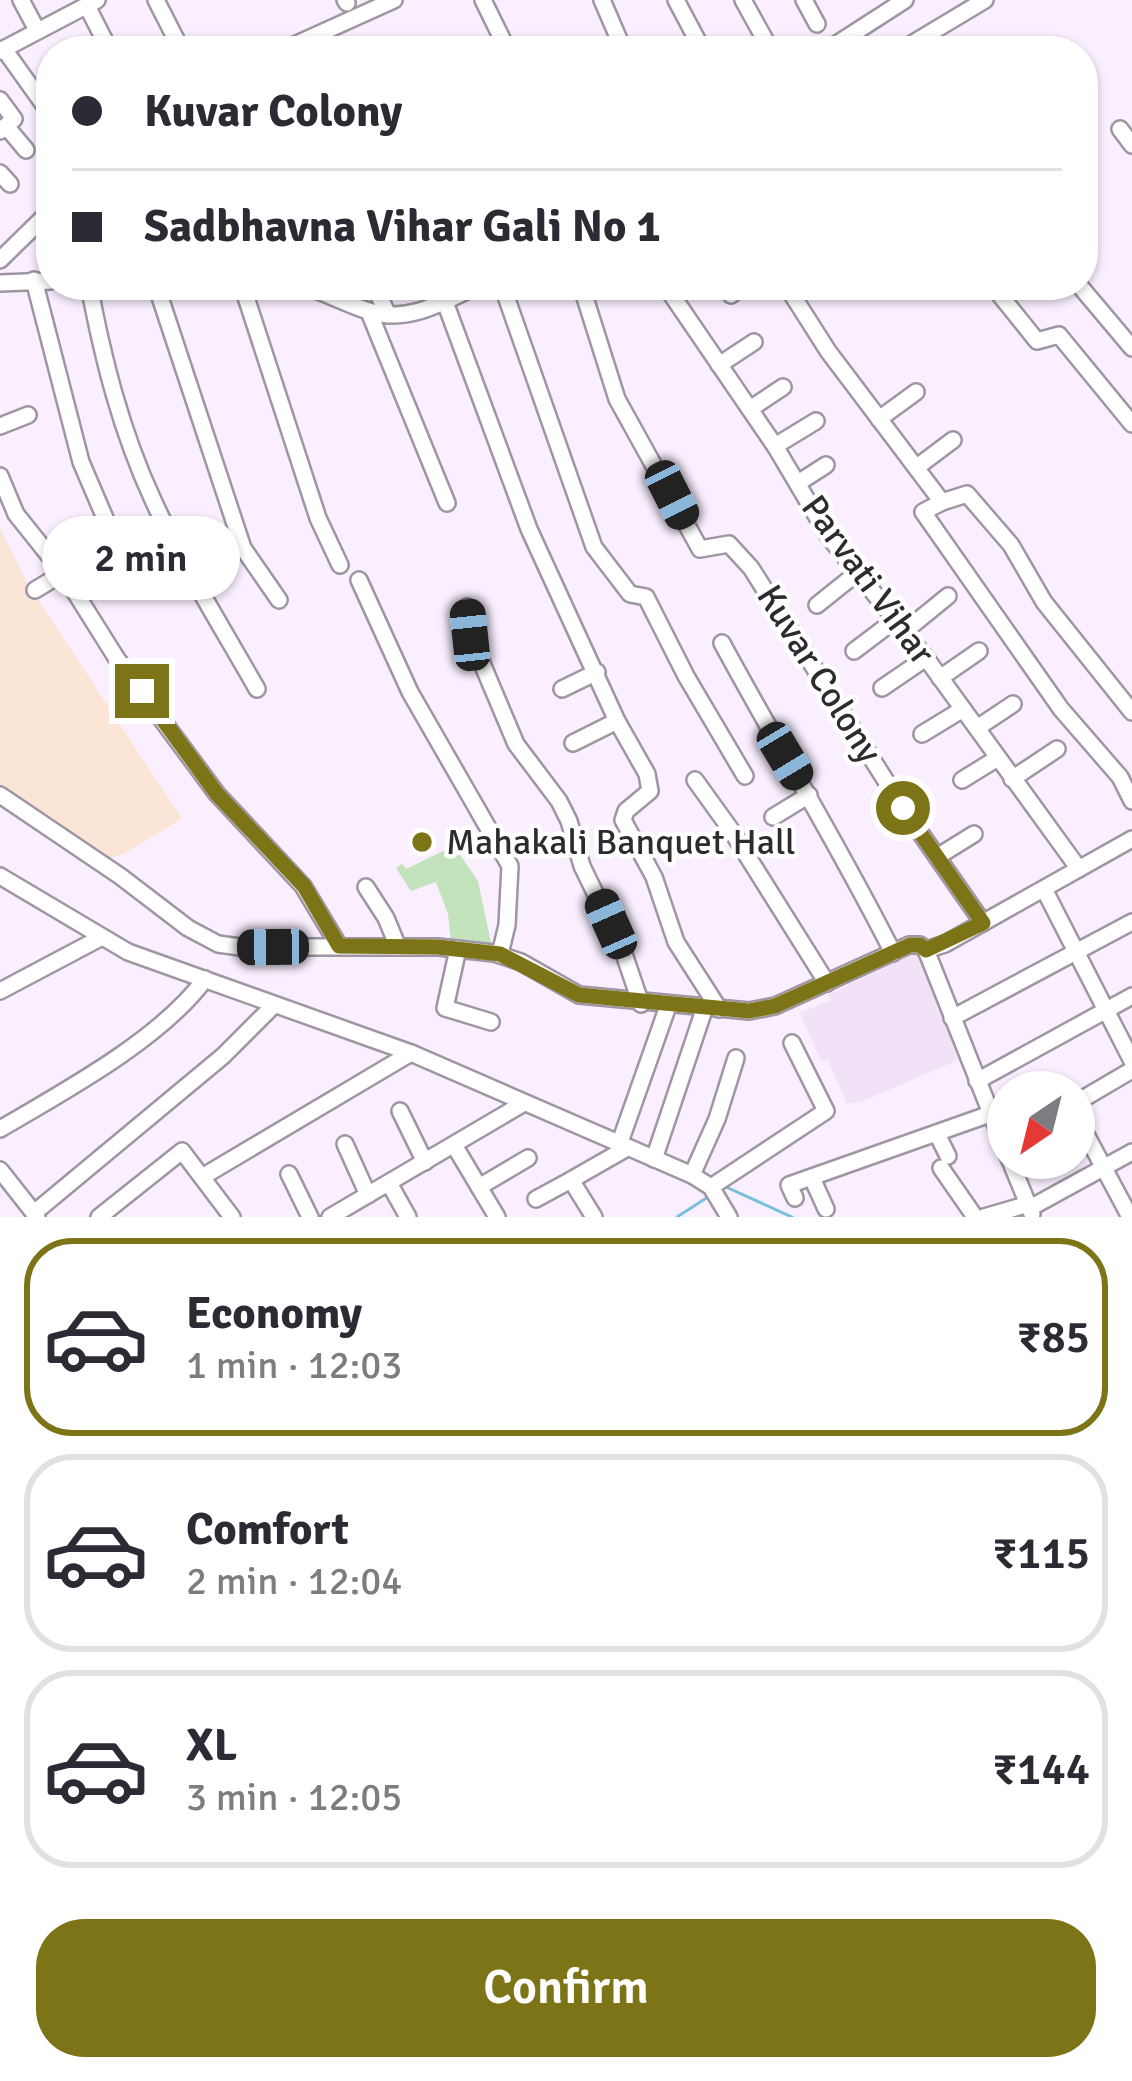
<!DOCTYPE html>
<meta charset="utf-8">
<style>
:root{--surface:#fff;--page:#f7f7f7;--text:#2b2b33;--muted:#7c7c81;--line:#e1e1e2;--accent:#7c7417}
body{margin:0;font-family:Signika,sans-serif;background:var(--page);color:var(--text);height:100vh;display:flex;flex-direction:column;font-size:45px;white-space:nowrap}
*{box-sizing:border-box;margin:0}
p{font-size:39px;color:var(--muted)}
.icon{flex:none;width:66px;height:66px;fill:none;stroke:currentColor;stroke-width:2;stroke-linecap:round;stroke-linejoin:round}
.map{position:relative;height:1217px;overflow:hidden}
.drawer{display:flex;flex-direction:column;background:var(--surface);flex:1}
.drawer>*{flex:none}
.top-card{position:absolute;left:36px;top:36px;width:1062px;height:264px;border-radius:48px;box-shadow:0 3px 9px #0004;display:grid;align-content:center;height:264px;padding:0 36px;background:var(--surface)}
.needle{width:78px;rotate:215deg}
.tools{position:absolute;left:987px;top:1071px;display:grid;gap:24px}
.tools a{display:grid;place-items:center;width:108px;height:108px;border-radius:50%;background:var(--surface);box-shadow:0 3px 9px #0004;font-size:60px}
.end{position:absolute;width:54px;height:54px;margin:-27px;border:15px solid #7c7417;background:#fff;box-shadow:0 0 0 6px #fff}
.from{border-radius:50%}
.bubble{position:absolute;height:84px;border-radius:42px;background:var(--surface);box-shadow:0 3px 9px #0004;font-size:39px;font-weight:600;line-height:84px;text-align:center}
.car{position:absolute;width:36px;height:72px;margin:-36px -18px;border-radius:15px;box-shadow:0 0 9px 3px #0007;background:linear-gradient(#222 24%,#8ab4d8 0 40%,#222 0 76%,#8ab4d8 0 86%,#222 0)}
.top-card b{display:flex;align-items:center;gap:42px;height:114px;font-size:45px}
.top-card b+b{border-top:3px solid var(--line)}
.top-card i{width:30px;height:30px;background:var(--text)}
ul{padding:21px 0 0;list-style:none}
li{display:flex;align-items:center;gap:36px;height:198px;margin:0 24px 18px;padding:0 12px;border:6px solid var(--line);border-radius:48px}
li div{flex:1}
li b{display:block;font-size:45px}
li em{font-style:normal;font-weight:600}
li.active{border-color:var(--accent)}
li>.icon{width:108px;height:108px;stroke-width:1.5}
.cta{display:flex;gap:24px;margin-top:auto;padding:24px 36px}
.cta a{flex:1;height:138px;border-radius:48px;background:var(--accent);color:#fff;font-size:48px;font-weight:600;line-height:138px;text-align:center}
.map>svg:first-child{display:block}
.built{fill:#f2e2f8}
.education{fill:#fae5d6}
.green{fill:#c2e3bb}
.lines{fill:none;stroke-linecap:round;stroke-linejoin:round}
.stream{stroke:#78c0db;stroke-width:3}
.minor-casing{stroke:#9f95a3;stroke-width:20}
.minor{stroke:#fff;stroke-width:15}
.route{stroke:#7c7417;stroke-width:15}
.poi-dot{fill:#7c7417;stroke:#fff;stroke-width:4.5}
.labels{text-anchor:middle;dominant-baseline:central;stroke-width:9;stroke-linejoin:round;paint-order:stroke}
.street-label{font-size:36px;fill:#2e2a30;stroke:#fff}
.poi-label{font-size:36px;fill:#2e2a30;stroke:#fff;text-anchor:start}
</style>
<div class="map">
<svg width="1132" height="1217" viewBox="0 0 1132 1217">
<rect width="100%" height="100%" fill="#faefff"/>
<polygon class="built" points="919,951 958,1060 863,1101 847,1104 828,1060 821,1062 800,1013 831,1000 828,995"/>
<polygon class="education" points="0,529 26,581 182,819 125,853 106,860 0,785"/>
<polygon class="green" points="452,843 478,881 492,948 451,942 448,914 436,882 411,891 396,868 402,864 406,869 447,849"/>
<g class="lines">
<g class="stream">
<polyline points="726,1187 792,1217"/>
<polyline points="677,1217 711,1195"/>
</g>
<g class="minor-casing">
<g id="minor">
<polyline points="21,0 37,30"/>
<polyline points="156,0 182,51"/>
<polyline points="345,0 347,3"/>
<polyline points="483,0 508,51"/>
<polyline points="602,0 624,51"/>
<polyline points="676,0 703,51"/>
<polyline points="743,0 769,47"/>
<polyline points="804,0 817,24"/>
<polyline points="87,6 110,51"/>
<polyline points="4,49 44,105"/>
<polyline points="0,51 97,0"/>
<polyline points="281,51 394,0"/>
<polyline points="826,51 905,0"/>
<polyline points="900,51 985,0"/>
<polyline points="0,100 14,119 0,131"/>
<polyline points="6,126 26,150"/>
<polyline points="1120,129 1132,145"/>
<polyline points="0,173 10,184"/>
<polyline points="0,260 51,210"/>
<polyline points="34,280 81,462 105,518"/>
<polyline points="0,283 51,281"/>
<path d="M89 285C103 359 121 431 153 500 181 562 223 629 257 689"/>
<polyline points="156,285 243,548 279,600"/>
<polyline points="242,285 318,518 340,565"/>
<path d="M301 285C326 292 347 305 372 312 410 323 445 301 479 285"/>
<polyline points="374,285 388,315"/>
<polyline points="502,285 594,547 630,594 646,597 686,676 745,776"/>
<polyline points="581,285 617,399 700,549 729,544 751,568 903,808 983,923"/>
<polyline points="665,285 775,446 829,537 926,658 1079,869"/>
<polyline points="786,285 828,351 942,502 967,494 1011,545 1044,602 1132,712"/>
<polyline points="992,285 1037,341 1059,335 1132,424"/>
<polyline points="1079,285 1132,348"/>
<polyline points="731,295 743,285"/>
<polyline points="445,302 529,529 617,721 647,774 650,791 626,811 623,820 654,877 676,942 719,1009"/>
<polyline points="369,312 447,503"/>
<polyline points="719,365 754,342"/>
<polyline points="750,409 783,387"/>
<polyline points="879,419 916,392"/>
<polyline points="0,426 28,415"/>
<polyline points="775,446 816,421"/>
<polyline points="917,467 953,440"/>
<polyline points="0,476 16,514 63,573 117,659 217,794 303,886 339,946"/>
<polyline points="798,483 826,465"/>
<polyline points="942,502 923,512 1061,709 1120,777 1132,801"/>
<polyline points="359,580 410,692 510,866 507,925 500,954"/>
<polyline points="35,590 63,573"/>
<polyline points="817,605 857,573"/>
<polyline points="467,607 470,635 516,744 559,801 569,821 582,866 623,951 641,1004"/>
<polyline points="905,631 948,596"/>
<path d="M722 643C778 747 840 847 893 953"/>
<polyline points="854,651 895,620"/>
<polyline points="940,678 979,651"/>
<polyline points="882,688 926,658"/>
<polyline points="562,689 597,672"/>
<polyline points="977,728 1013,704"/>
<polyline points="922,734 963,709"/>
<polyline points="573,743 617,721"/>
<polyline points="1012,779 1057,749"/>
<polyline points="695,780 731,830 827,983"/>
<polyline points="962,780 996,759"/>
<polyline points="0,795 120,876 188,928 218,944 240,947 438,947 494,953 521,962 579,995 749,1011 775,1006 909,945 920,945 926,950 1008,1156"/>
<polyline points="773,817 809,795"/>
<polyline points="937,857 974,834"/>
<polyline points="0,876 128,952 411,1053 692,1175 711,1187 729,1217"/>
<polyline points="366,887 386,918 398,947"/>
<polyline points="1044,889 1132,1061"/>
<polyline points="458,949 445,1008 491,1022"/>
<polyline points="926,950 945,944 1132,839"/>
<polyline points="0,991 102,937"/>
<polyline points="952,1018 1132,922"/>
<polyline points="977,1081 1132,996"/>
<polyline points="1074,1104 1132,1070"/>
<polyline points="400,1111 425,1162"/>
<polyline points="1074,1112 1130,1217"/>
<path d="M0 1129C65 1091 161 1039 205 979"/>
<polyline points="937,1134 948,1156"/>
<polyline points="345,1144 368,1195"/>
<polyline points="454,1145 497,1217"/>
<polyline points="619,1145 668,1006"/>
<polyline points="1009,1158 1032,1214"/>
<polyline points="654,1159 705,1007"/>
<polyline points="941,1168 975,1217"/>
<polyline points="0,1170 37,1217"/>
<polyline points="289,1174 310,1217"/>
<polyline points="692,1175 717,1119 736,1058"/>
<polyline points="202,1177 411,1053"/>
<polyline points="812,1178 826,1209"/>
<polyline points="389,1183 408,1217"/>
<polyline points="479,1187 528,1158"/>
<polyline points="711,1187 826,1111 792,1043"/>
<polyline points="795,1198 789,1185 990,1114"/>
<polyline points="536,1199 571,1180"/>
<polyline points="1030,1208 1132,1152"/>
<polyline points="34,1213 223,1056 274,1005"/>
<polyline points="99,1217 182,1151 232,1217"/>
<polyline points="330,1217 524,1103"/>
<polyline points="594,1217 571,1180 627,1148"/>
<polyline points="984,1217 1029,1204"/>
</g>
</g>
<use href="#minor" class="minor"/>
</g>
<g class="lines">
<polyline class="route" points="142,691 217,794 304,886 339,946 438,947 500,954 579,995 749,1011 775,1006 910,945 920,945 926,950 983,923 903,808"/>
</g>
<circle class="poi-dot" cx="422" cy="842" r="12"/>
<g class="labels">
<g class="street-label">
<text transform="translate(868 580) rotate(54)">Parvati Vihar</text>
<text transform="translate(819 674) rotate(58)">Kuvar Colony</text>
</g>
<g class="poi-label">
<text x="446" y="842">Mahakali Banquet Hall</text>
</g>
</g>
</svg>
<div class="tools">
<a><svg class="needle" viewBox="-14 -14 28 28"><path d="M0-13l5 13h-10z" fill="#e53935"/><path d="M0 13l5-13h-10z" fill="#7c7c81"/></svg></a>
</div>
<i class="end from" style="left:903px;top:808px"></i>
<i class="end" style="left:142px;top:691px"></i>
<div class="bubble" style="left:42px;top:516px;width:198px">2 min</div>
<i class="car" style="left:672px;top:495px;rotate:153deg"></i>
<i class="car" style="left:470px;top:635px;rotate:354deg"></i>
<i class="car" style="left:785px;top:756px;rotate:149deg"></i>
<i class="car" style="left:611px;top:924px;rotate:336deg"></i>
<i class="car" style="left:273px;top:947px;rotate:269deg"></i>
<div class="top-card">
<b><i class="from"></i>Kuvar Colony</b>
<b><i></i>Sadbhavna Vihar Gali No 1</b>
</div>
</div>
<section class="drawer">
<ul>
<li class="active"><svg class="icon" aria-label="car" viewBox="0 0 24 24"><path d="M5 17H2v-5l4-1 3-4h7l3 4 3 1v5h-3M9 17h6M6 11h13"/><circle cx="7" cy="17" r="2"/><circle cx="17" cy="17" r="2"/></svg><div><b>Economy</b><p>1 min · 12:03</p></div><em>₹85</em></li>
<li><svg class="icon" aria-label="car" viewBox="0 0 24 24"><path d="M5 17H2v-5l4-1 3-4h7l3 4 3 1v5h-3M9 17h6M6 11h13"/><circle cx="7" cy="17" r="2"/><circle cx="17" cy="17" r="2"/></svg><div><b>Comfort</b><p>2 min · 12:04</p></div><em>₹115</em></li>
<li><svg class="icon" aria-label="car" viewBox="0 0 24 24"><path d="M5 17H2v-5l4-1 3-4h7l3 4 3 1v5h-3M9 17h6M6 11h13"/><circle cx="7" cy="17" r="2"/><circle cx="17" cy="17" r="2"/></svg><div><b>XL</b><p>3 min · 12:05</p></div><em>₹144</em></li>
</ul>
<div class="cta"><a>Confirm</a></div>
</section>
